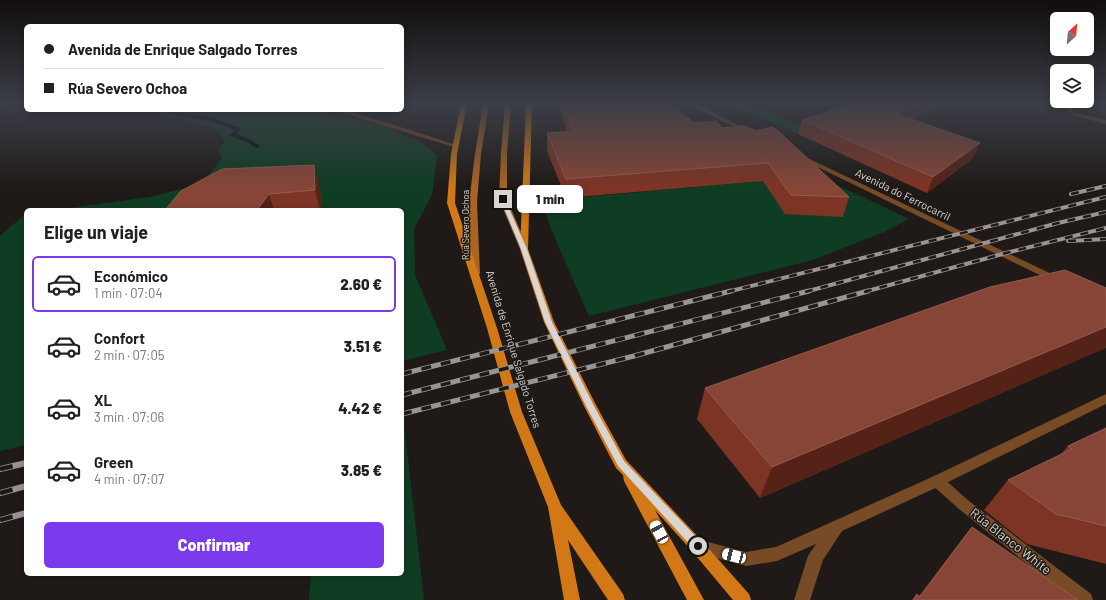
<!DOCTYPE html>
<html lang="es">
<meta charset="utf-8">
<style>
:root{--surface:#fff;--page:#f2f2f2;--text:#202124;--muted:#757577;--line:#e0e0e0;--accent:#7c3aed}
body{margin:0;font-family:Barlow,sans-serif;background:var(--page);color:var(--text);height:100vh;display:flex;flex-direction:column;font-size:15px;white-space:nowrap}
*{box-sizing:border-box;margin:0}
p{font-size:13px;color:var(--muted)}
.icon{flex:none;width:22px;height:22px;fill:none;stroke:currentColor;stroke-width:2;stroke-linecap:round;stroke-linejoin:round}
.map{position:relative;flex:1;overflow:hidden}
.details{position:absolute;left:24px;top:208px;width:380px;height:368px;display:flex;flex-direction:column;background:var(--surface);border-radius:6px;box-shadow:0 2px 10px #0003}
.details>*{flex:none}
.hud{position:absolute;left:24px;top:24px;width:380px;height:88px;border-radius:6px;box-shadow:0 2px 10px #0003;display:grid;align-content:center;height:88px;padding:0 20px;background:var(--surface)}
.needle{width:26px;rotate:26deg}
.buttons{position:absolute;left:1050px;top:12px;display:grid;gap:8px}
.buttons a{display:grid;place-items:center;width:44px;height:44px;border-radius:6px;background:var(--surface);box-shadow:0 2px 10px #0003;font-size:20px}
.end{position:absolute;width:18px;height:18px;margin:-9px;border:5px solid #d8d5d3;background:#111;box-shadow:0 0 0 2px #111}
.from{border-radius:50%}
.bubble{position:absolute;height:28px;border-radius:6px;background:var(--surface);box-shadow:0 2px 10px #0003;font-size:13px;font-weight:800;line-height:28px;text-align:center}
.car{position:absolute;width:12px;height:24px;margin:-12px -6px;border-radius:5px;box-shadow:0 0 3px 1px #0007;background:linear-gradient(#fff 24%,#345 0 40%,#fff 0 76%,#345 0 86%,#fff 0)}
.hud b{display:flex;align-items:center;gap:14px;height:38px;font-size:15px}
.hud b+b{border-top:1px solid var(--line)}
.hud i{width:10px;height:10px;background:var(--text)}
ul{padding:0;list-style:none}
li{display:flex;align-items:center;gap:12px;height:56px;margin:0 8px 6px;padding:0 12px;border:2px solid transparent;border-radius:6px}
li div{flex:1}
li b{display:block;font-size:15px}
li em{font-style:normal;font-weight:800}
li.active{border-color:var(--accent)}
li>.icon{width:36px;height:36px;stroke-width:1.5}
h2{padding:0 20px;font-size:18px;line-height:48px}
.primary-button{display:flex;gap:8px;margin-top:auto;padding:8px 20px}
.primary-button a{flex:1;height:46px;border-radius:6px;background:var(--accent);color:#fff;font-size:16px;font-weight:800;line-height:46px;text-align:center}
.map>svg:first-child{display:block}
.green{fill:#0f3d23}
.water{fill:#000b1c}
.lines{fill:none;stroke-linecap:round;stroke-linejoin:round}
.stream{fill:#000b1c;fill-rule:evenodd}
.service{fill:#764b25;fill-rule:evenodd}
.minor{fill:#764b25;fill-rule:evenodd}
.tertiary{fill:#764b25;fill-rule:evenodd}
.secondary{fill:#aa6422;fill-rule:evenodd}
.primary{fill:#d27817;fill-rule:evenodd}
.rail-far3-casing{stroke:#999593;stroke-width:3}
.rail-far2-casing{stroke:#999593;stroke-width:4}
.rail-far1-casing{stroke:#999593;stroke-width:5}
.rail-casing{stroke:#999593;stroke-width:6}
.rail-far3{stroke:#1f1a17;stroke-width:2;stroke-dasharray:6;stroke-linecap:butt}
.rail-far2{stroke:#1f1a17;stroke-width:2.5;stroke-dasharray:8;stroke-linecap:butt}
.rail-far1{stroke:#1f1a17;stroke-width:3.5;stroke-dasharray:10;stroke-linecap:butt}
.rail{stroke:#1f1a17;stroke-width:4.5;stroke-dasharray:13;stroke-linecap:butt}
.wall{fill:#7e3424}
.shaded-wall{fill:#542217}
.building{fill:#874537;stroke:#945c4f}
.route{fill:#d8d5d3}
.labels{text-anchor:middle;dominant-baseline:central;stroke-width:3;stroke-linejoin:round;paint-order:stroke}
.far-street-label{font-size:9px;fill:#d8d5d3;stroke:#1f1a17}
.street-label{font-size:11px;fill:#d8d5d3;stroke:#1f1a17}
.near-street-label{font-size:13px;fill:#d8d5d3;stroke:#1f1a17}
</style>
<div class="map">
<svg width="1106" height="600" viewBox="0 0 1106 600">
<rect width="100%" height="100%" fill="#1f1a17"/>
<g class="green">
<polygon points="731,104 752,104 811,130 798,134"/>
<polygon points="152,110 313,110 382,126 422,143 437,155 432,195 414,229 415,275 447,350 402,361 402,210 321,210 320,187 198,210 54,210 150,197 193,186 209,175 222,158 218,149 225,142 216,128 160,114"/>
<polygon points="810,172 909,219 884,232 813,260 589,316 560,250 540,201 752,182"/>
<polygon points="26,215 26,445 0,451 0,236 22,217"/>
<polygon points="405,432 424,600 309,600 311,574 402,574 402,433"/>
</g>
<polygon class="water" points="782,104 829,104 836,110 789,112"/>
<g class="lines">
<polygon class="stream" points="163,110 171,110 177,112 212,117 240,128 241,129 237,134 251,140 261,147 256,148 247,142 231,136 230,135 234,130 211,121 176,116"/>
<g class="service">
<polygon points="548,104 529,107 526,105 526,104"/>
<polygon points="1058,104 1065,104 1077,113 1106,120 1106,124 1073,115"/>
<polygon points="333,110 343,110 404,128 459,146 454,147"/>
<polygon points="937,475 942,477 969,501 1091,594 1093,600 1072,600 959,509 932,485 930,481 932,477"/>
</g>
<polygon class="minor" points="1106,394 1106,404 942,485 842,531 823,560 810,600 794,600 808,556 816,544 777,561 746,566 697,553 692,551 689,546 692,541 697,539 746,552 776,547 932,477"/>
<g class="tertiary">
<polygon points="688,104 697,104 752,132 747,133"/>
<polygon points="801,155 1060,278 1062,280 1060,282 1054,282 799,158 799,156"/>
</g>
<g class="secondary">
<polygon points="483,104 489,104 481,154 477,202 480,274 475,277 470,274 469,202 475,154"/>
<polygon points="505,104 511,104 507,153 507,199 528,249 524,252 520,249 499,199 501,153"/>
</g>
<g class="primary">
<polygon points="461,104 467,104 457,154 455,203 497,328 522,412 561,505 623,594 625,600 608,600 568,540 580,600 564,600 548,507 510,412 487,328 447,203 451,154"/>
<polygon points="526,104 532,104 528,249 554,322 596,405 626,460 702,541 749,594 751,600 733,600 692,551 655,510 704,600 687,600 624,481 623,475 616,468 584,406 544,322 520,249"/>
</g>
<g class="rail-far3-casing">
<polyline id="rail-far3" points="1102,187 1106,186"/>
</g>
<g class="rail-far2-casing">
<g id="rail-far2">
<polyline points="1071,194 1106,186"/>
<polyline points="1068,241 1106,239"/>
<polyline points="727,292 1106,197"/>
<polyline points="805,292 1058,223 1106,212"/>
<polyline points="864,292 1006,253 1106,228"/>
</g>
</g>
<g class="rail-far1-casing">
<g id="rail-far1">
<polyline points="402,374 731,291"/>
<polyline points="402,395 809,291"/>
<polyline points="402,414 634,356 868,291"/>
</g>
</g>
<g class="rail-casing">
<g id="rail">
<polyline points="0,469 26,463"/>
<polyline points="0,493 26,486"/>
<polyline points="0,520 26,513"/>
</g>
</g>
<use href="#rail-far3" class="rail-far3"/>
<use href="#rail-far2" class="rail-far2"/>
<use href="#rail-far1" class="rail-far1"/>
<use href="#rail" class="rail"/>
</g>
<g class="wall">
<polygon points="558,104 674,104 680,113 695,123 722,128 849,197 843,217 785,214 763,181 566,198 547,151 547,133 567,132"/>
<polygon points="852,104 934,104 932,110 911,119 973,158 927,193 798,134 802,120"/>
<polygon points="222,169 320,187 321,210 165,210"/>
<polygon points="705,388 1004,392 760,498 697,419"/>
<polygon points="1106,428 1106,564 1027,544 984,510 1008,480 1061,454 1068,446"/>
<polygon points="972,527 1078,600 912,600 917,594 919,596 960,542"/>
</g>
<g class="shaded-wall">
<polygon points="920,104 934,104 932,110 892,128 897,114"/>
<polygon points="980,143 973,158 927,193 933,177"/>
<polygon points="314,165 320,187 321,210 320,210 315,190"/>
<polygon points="269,194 274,210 257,210"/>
<polygon points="1106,327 1106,348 760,498 772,467"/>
</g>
<g class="building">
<polygon points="564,104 674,104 680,113 695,123 716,121 722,128 744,126 757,131 771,127 776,129 849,197 791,195 768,163 566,179 547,133 573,131"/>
<polygon points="852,104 920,104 897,114 980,143 933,177 802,120"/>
<polygon points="314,165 315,190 269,194 257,210 165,210 181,191 222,169"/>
<polygon points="1065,270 1106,288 1106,327 772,467 705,388 990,287"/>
<polygon points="1106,428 1106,526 1056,514 1008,480 1072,449 1068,446"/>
<polygon points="972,527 1078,600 913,600 917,594 920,597"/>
</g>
<linearGradient id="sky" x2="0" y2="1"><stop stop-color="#110e0d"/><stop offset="0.55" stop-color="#3c3e47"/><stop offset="1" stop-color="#3c3e47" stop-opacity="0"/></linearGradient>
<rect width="1106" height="188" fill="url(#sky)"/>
<polygon class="route" points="503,197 505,199 527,249 552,322 594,406 624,461 701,542 702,546 701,549 698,550 694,549 618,466 586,406 545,322 521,249 500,199"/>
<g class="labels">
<g class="far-street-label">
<text transform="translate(465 225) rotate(-90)">Rúa Severo Ochoa</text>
</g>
<g class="street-label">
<text transform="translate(903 194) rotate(26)">Avenida do Ferrocarril</text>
<text transform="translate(514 349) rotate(73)">Avenida de Enrique Salgado Torres</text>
</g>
<g class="near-street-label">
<text transform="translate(1011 541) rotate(38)">Rúa Blanco White</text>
</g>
</g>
</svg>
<div class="buttons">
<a><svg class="needle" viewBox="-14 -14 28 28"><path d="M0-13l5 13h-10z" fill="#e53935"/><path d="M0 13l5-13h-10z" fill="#757577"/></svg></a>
<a><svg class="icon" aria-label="layers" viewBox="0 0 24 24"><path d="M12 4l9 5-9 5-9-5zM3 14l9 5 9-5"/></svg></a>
</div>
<i class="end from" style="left:698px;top:546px"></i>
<i class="end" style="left:503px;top:199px"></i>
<div class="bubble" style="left:517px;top:185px;width:66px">1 min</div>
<i class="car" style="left:659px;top:532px;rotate:331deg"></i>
<i class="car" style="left:734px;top:556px;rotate:285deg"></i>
<div class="hud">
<b><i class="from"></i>Avenida de Enrique Salgado Torres</b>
<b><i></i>Rúa Severo Ochoa</b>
</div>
<section class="details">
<h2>Elige un viaje</h2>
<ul>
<li class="active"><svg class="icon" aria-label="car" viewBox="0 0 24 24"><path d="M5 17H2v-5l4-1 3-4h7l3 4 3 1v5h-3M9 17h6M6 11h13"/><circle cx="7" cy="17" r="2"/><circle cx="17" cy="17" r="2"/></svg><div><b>Económico</b><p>1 min · 07:04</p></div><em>2.60 €</em></li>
<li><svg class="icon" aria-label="car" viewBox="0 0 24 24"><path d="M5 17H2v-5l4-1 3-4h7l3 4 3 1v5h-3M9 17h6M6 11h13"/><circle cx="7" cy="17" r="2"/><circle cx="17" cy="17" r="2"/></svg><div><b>Confort</b><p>2 min · 07:05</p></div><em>3.51 €</em></li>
<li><svg class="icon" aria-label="car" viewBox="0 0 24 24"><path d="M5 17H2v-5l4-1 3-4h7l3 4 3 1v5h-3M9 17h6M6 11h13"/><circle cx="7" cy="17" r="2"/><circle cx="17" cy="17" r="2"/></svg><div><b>XL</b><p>3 min · 07:06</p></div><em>4.42 €</em></li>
<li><svg class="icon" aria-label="car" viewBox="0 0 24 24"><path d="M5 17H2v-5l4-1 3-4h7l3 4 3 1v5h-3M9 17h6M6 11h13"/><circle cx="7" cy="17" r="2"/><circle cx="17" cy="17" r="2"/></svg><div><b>Green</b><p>4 min · 07:07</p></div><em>3.85 €</em></li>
</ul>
<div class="primary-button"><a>Confirmar</a></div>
</section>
</div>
